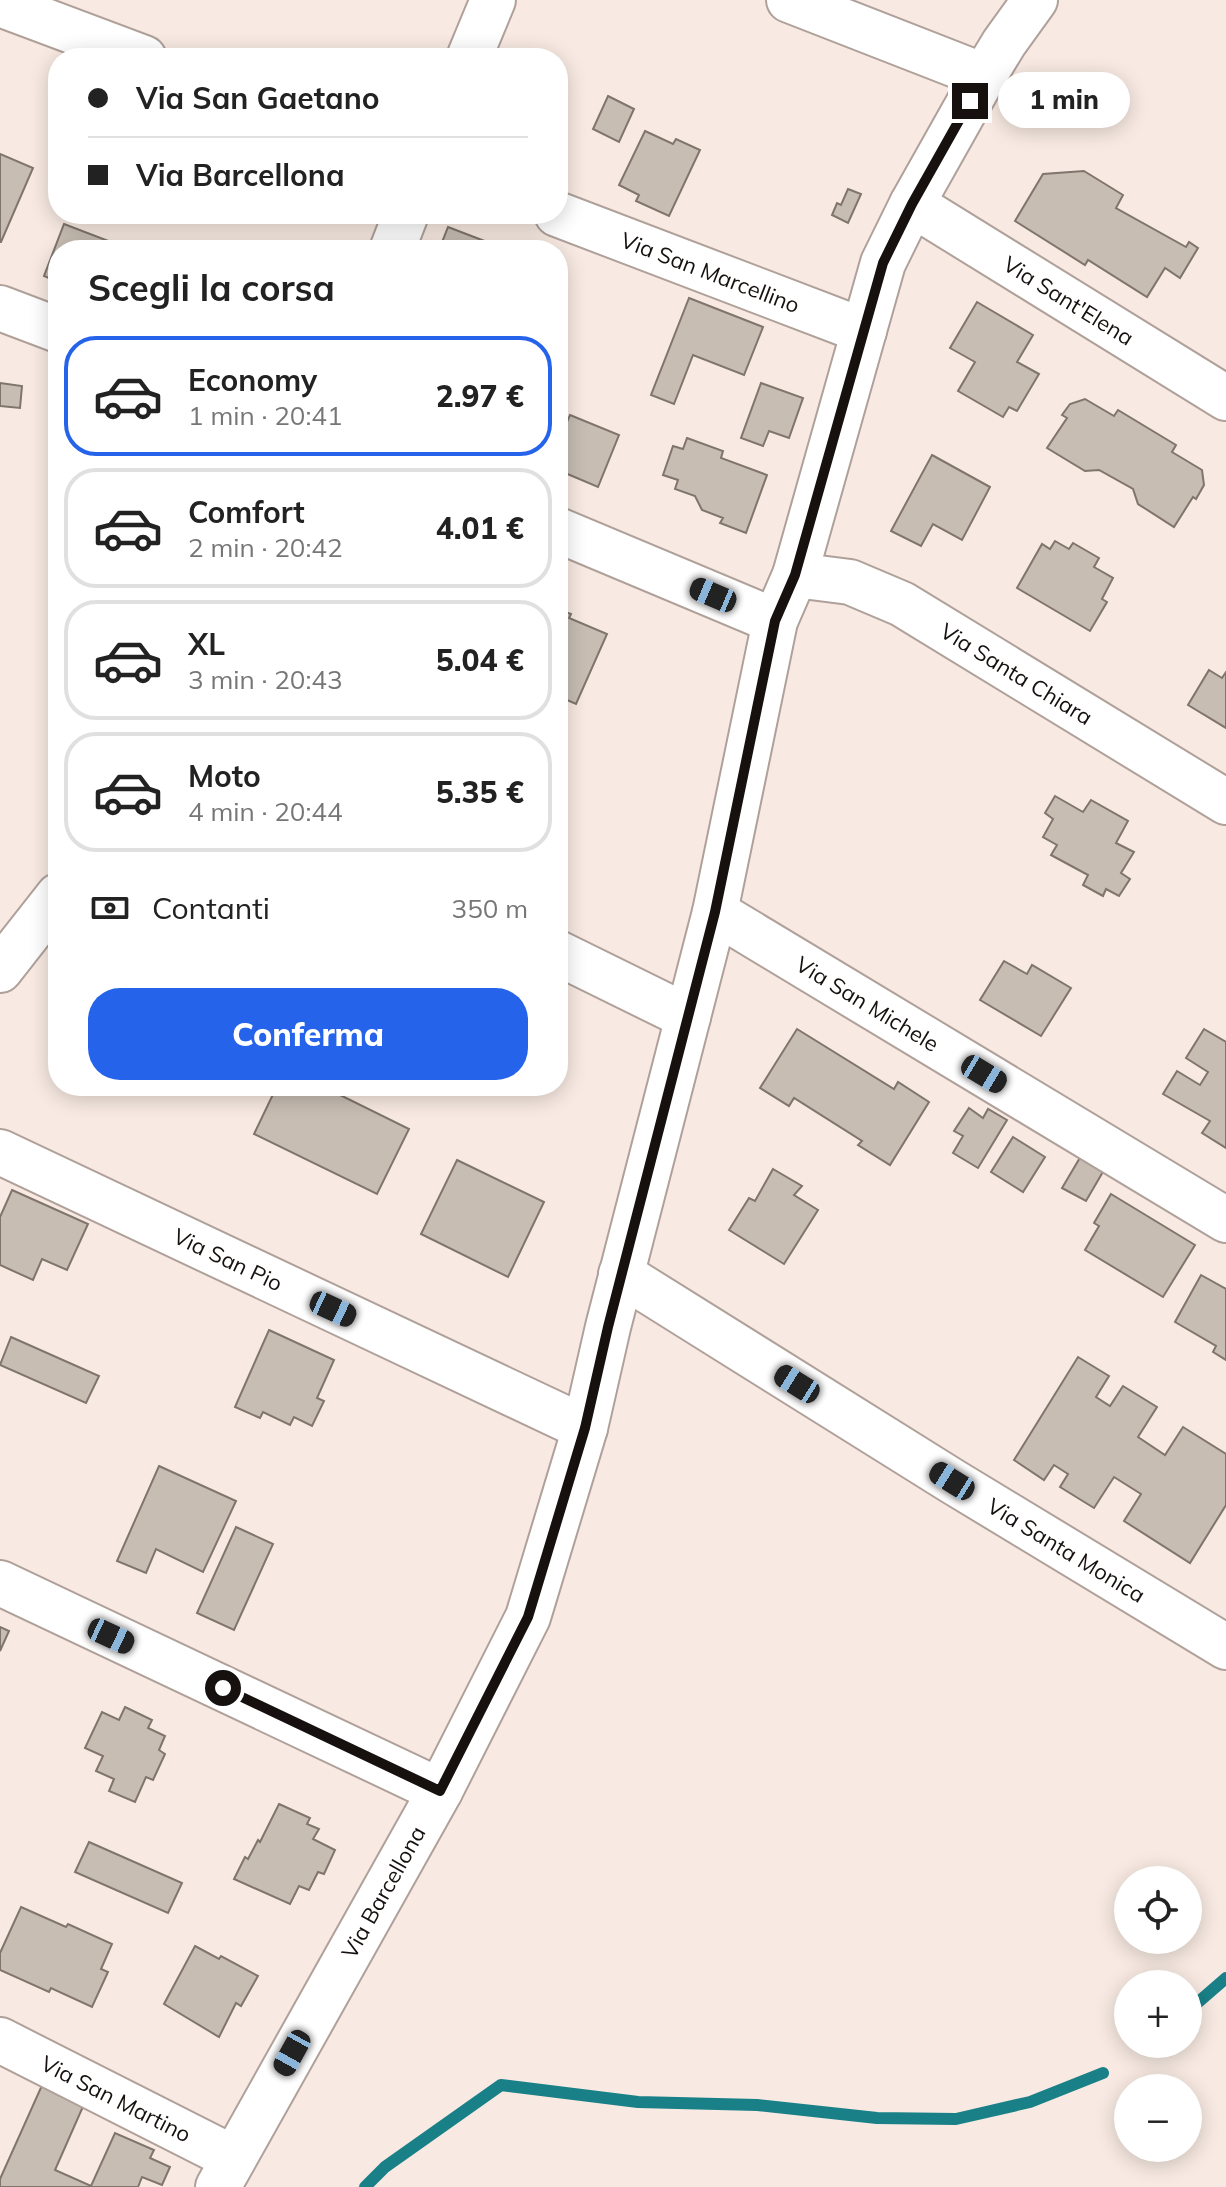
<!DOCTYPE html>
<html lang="it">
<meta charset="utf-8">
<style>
:root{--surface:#fff;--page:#f6f6f6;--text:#222;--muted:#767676;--line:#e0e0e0;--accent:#2563eb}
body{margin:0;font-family:Mulish,sans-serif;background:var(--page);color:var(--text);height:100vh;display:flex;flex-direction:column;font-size:30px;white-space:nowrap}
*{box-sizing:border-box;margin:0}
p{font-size:26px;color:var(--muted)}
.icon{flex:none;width:44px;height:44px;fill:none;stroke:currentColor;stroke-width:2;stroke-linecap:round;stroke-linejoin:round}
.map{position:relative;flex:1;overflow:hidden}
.details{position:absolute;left:48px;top:240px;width:520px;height:856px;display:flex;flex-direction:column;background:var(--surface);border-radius:32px;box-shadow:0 4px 20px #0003}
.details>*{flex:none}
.banner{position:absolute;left:48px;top:48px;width:520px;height:176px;border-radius:32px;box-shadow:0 4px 20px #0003;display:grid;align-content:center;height:176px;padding:0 40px;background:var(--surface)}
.fabs{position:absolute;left:1114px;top:1866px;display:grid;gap:16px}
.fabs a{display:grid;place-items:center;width:88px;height:88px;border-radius:50%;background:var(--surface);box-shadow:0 4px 20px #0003;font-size:40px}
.end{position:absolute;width:36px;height:36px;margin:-18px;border:10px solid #16110f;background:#fff;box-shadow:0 0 0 4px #fff}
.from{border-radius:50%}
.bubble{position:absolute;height:56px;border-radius:28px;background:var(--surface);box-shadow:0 4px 20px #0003;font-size:26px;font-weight:800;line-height:56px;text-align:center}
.car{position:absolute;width:24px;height:48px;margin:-24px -12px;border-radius:10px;box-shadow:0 0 6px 2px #0007;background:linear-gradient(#222 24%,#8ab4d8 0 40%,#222 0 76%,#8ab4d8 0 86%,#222 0)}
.banner b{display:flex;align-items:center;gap:28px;height:76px;font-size:30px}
.banner b+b{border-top:2px solid var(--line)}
.banner i{width:20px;height:20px;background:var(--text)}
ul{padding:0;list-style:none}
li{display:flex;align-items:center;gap:24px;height:120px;margin:0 16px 12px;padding:0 24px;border:4px solid var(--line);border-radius:32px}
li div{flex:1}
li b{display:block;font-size:30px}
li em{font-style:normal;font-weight:800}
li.active{border-color:var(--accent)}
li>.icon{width:72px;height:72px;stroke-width:1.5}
h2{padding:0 40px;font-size:36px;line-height:96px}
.pay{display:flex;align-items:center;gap:20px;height:88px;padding:0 40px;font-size:30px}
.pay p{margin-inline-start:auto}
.primary-button{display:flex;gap:16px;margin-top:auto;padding:16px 40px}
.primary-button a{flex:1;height:92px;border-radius:32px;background:var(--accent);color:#fff;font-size:32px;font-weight:800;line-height:92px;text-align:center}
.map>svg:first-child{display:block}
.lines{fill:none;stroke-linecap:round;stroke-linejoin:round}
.stream{stroke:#1a8088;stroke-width:12}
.building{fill:#c7bdb3;stroke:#7f756c;stroke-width:2}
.minor-casing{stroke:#afa19a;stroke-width:48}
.minor{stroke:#fff;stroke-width:44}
.route{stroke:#16110f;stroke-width:10}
.labels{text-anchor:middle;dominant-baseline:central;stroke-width:6;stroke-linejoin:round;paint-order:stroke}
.street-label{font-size:22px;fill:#16110f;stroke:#fff}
</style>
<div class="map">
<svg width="1226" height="2187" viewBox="0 0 1226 2187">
<rect width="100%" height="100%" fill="#f8eae2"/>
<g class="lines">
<g class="stream">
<polyline points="1188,2011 1226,1978"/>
<polyline points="365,2187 385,2167 501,2085 638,2102 757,2105 877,2118 956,2119 1030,2102 1103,2073"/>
</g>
</g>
<g class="building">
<polygon points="608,96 634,109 619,142 593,129"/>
<polygon points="645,131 673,144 676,139 700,150 669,216 636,201 639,195 619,185"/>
<polygon points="0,154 33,168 1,242 0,242"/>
<polygon points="1084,171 1123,195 1116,208 1186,247 1189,242 1198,248 1180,278 1165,268 1147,297 1088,260 1085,265 1015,221 1043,174"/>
<polygon points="848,189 861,194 848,223 832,215 837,203 841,205"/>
<polygon points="64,224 119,245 117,250 58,250 58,282 44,276"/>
<polygon points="448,227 508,250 439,250"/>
<polygon points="689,298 763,327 744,375 693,355 674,404 651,395"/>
<polygon points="977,302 1033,335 1017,362 1039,374 1017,411 1009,407 1003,417 958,391 975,362 950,348"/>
<polygon points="0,383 22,386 20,408 0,406"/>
<polygon points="761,383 803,398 789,438 769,431 763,446 741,438"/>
<polygon points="1085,399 1114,416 1118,410 1176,445 1172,452 1202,470 1204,485 1196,499 1193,497 1174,527 1138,504 1133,489 1099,470 1085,471 1047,448 1067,418 1062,415 1070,404"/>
<polygon points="570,415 619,435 598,487 558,470 558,429 563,431"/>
<polygon points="687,438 723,451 721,458 767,475 746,533 720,523 723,518 702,510 695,496 675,489 678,480 663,475 673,446 683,449"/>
<polygon points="932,455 990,487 962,540 933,524 921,546 891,531"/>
<polygon points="1055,541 1069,549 1073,543 1099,558 1094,567 1113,578 1102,599 1107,602 1090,631 1017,588 1042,544 1050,549"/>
<polygon points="558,609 571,614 569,618 607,634 576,704 558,696"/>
<polygon points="1209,670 1222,678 1226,672 1226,728 1188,705"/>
<polygon points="1055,796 1083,812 1091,800 1128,821 1116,843 1134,852 1121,873 1130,879 1119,896 1106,889 1103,896 1083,885 1088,875 1051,855 1057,845 1043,837 1053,819 1045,813"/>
<polygon points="1004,961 1027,974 1032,965 1071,988 1041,1036 980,1000"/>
<polygon points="797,1029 894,1089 898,1082 929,1102 890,1165 858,1145 862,1141 794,1098 789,1106 760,1088"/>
<polygon points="1204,1029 1226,1042 1226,1148 1202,1133 1210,1121 1163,1094 1177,1071 1200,1085 1208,1072 1186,1058"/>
<polygon points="277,1086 322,1086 409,1129 377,1194 254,1134"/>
<polygon points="969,1108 983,1118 988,1109 1007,1120 978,1168 953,1153 963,1136 954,1131"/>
<polygon points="1013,1137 1045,1157 1023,1192 991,1172"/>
<polygon points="1081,1156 1104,1170 1086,1201 1062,1188"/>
<polygon points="457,1160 544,1202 508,1277 421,1234"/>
<polygon points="773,1169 802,1186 794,1195 818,1210 784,1264 729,1230 749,1198 755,1201"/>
<polygon points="12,1190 88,1224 67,1270 42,1259 33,1280 0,1265 0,1217"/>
<polygon points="1111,1194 1195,1245 1163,1297 1085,1250 1099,1226 1094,1223"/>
<polygon points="1201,1275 1226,1289 1226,1360 1213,1352 1216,1346 1175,1322"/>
<polygon points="269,1330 334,1360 317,1398 324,1401 312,1426 294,1417 290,1425 263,1412 260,1418 235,1407"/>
<polygon points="11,1337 99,1376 86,1403 0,1365"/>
<polygon points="1078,1357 1109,1376 1096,1397 1110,1406 1123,1386 1157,1407 1138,1437 1165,1455 1183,1427 1226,1454 1226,1505 1190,1563 1124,1521 1141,1494 1114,1477 1094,1508 1060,1487 1068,1474 1054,1465 1044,1480 1014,1460"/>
<polygon points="159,1466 236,1501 203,1572 156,1549 146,1573 117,1561"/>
<polygon points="236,1527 273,1544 234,1630 197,1613"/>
<polygon points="0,1627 9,1631 0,1651"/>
<polygon points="125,1707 152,1720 148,1728 165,1736 159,1750 165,1754 153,1780 146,1777 135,1802 109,1791 114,1779 96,1771 103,1756 85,1748 102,1712 119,1720"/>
<polygon points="279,1804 310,1818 307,1824 319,1829 313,1839 335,1850 324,1874 318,1872 309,1890 299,1886 290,1904 234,1879 245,1857 248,1859 258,1840 260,1842"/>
<polygon points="89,1842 182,1883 168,1913 75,1872"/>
<polygon points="21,1907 66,1927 68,1924 112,1944 101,1969 108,1972 92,2007 51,1988 49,1992 0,1970 0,1953"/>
<polygon points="195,1946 219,1959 221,1956 258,1976 241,2006 236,2003 219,2037 164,2004"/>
<polygon points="43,2083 85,2102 55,2170 91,2186 115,2133 154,2150 150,2158 170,2167 162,2185 142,2177 138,2187 0,2187 0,2179"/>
</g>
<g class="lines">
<g class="minor-casing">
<g id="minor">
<polyline points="789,0 984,76"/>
<polyline points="0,4 144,58"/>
<polyline points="469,58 493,0"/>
<path id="s1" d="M912 204 1226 398"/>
<path id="s2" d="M557 214 864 331"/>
<polyline points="392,250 406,214"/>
<polyline points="0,308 58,330"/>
<polyline points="558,530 775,621"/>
<path id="s3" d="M795 575 850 582 902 604 1226 802"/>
<path id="s4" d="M715 912 1226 1220"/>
<polyline points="558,953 688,1017"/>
<polyline points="0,970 58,896"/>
<path id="s5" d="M0 1152 585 1428"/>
<path id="s6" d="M621 1274 952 1481 1226 1647"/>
<polyline points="0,1583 440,1791"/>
<path id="s7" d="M0 2040 233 2158"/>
<path id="s8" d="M218 2187 440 1791 528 1617 585 1428 608 1327 715 912 775 621 795 575 883 263 912 204 984 76 1004 43 1035 0"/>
</g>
</g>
<use href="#minor" class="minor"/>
</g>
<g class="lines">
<polyline class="route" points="223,1688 440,1791 528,1617 585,1428 608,1327 715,912 775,621 795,575 883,263 912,204 970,101"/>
</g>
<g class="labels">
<g class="street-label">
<text stroke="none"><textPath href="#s2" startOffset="164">Via San Marcellino</textPath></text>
<text stroke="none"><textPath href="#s1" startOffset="184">Via Sant'Elena</textPath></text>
<text stroke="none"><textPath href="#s3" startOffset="246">Via Santa Chiara</textPath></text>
<text stroke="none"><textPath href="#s4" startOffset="178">Via San Michele</textPath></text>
<text stroke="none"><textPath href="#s5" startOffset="252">Via San Pio</textPath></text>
<text stroke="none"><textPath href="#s6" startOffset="524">Via Santa Monica</textPath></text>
<text stroke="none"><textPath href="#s8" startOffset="338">Via Barcellona</textPath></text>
<text stroke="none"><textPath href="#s7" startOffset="130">Via San Martino</textPath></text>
</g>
</g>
</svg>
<div class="fabs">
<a><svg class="icon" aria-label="locate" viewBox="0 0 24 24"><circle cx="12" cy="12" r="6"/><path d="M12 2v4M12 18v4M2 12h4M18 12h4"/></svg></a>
<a>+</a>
<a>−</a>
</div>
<i class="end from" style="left:223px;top:1688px"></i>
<i class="end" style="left:970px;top:101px"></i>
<div class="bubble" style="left:998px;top:72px;width:132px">1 min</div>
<i class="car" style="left:713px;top:595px;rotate:293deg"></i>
<i class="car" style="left:984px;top:1074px;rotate:121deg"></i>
<i class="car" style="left:333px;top:1309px;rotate:115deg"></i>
<i class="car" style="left:797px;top:1384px;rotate:302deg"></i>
<i class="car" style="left:952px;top:1481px;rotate:302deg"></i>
<i class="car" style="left:111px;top:1636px;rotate:115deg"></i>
<i class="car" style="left:292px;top:2053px;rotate:209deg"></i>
<div class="banner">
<b><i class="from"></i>Via San Gaetano</b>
<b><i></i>Via Barcellona</b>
</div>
<section class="details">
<h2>Scegli la corsa</h2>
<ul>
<li class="active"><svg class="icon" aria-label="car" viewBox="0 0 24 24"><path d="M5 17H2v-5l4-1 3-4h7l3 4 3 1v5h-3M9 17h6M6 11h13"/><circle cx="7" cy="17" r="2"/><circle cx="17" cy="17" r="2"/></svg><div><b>Economy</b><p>1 min · 20:41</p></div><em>2.97 €</em></li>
<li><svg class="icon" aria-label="car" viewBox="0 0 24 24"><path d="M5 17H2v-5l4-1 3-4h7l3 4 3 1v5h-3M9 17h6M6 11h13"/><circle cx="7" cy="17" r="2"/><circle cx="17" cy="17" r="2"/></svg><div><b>Comfort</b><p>2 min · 20:42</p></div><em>4.01 €</em></li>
<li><svg class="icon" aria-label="car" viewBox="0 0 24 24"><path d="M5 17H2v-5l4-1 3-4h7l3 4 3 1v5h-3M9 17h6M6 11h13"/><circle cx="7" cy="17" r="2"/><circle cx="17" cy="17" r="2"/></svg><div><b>XL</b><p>3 min · 20:43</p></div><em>5.04 €</em></li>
<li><svg class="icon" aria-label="car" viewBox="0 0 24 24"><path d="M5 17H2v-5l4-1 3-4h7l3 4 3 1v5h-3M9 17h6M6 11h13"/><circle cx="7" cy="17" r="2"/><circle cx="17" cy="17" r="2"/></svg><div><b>Moto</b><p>4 min · 20:44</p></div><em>5.35 €</em></li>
</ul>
<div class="pay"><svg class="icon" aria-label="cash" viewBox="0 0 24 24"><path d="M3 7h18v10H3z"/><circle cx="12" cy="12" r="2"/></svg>Contanti<p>350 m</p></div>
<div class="primary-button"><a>Conferma</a></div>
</section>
</div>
